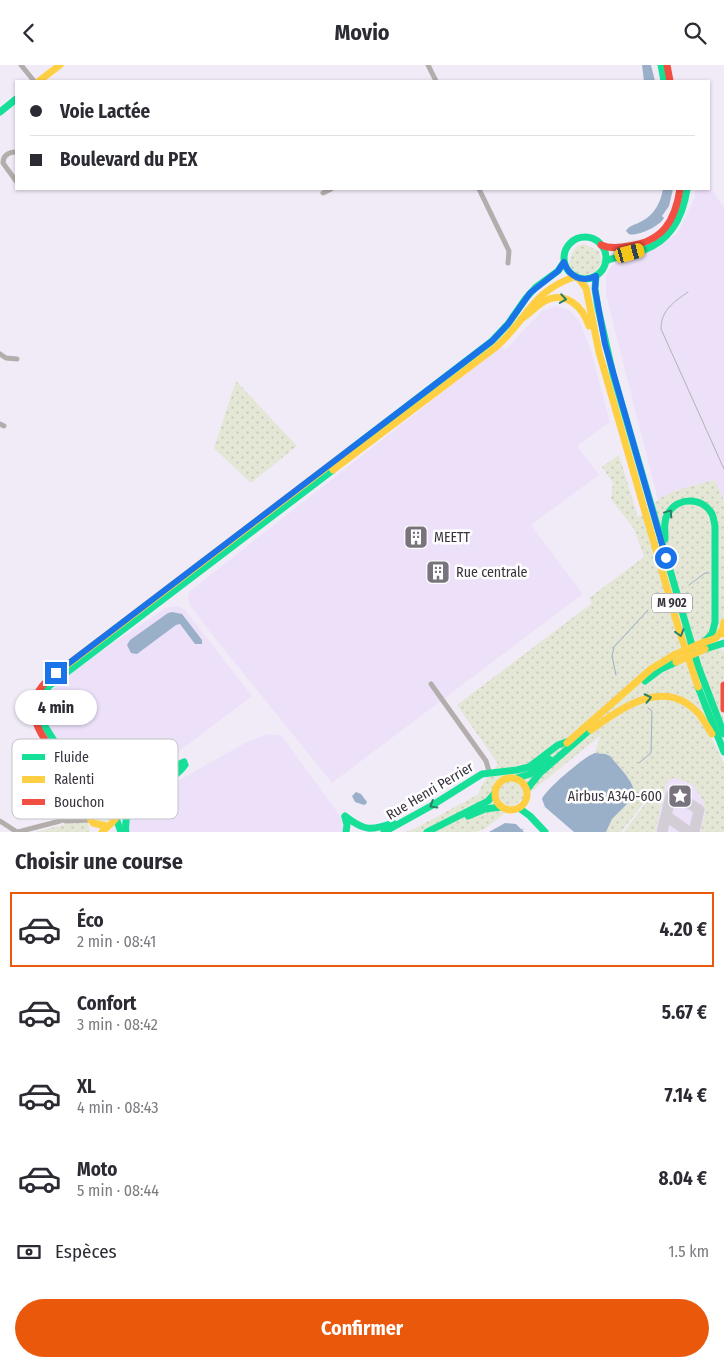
<!DOCTYPE html>
<html lang="fr">
<meta charset="utf-8">
<style>
:root{--surface:#fff;--page:#f7f7f7;--text:#2b2b33;--muted:#7c7c81;--line:#e1e1e2;--accent:#ea580c}
body{margin:0;font-family:"Fira Sans Condensed",sans-serif;background:var(--page);color:var(--text);height:100vh;display:flex;flex-direction:column;font-size:19px;white-space:nowrap}
*{box-sizing:border-box;margin:0}
p{font-size:16px;color:var(--muted)}
.icon{flex:none;width:28px;height:28px;fill:none;stroke:currentColor;stroke-width:2;stroke-linecap:round;stroke-linejoin:round}
.map{position:relative;height:767px;overflow:hidden}
.details{display:flex;flex-direction:column;background:var(--surface);flex:1}
.details>*{flex:none}
.top-card{position:absolute;left:15px;top:15px;width:695px;height:110px;border-radius:0px;box-shadow:0 1px 4px #0004;display:grid;align-content:center;height:110px;padding:0 15px;background:var(--surface)}
.end{position:absolute;width:22px;height:22px;margin:-11px;border:6px solid #1a73e8;background:#fff;box-shadow:0 0 0 2px #fff}
.from{border-radius:50%}
.bubble{position:absolute;height:35px;border-radius:18px;background:var(--surface);box-shadow:0 1px 4px #0004;font-size:16px;font-weight:700;line-height:35px;text-align:center}
.car{position:absolute;width:15px;height:30px;margin:-15px -8px;border-radius:6px;box-shadow:0 0 4px 1px #0007;background:linear-gradient(#f5c518 24%,#345 0 40%,#f5c518 0 76%,#345 0 86%,#f5c518 0)}
.top-card b{display:flex;align-items:center;gap:18px;height:48px;font-size:19px}
.top-card b+b{border-top:1px solid var(--line)}
.top-card i{width:12px;height:12px;background:var(--text)}
ul{padding:0;list-style:none}
li{display:flex;align-items:center;gap:15px;height:75px;margin:0 10px 8px;padding:0 5px;border:2px solid transparent;border-radius:0px}
li div{flex:1}
li b{display:block;font-size:19px}
li em{font-style:normal;font-weight:700}
li.active{border-color:var(--accent)}
li>.icon{width:45px;height:45px;stroke-width:1.5}
h2{padding:0 15px;font-size:22px;line-height:60px}
.pay{display:flex;align-items:center;gap:12px;height:55px;padding:0 15px;font-size:19px}
.pay p{margin-inline-start:auto}
.action{display:flex;gap:10px;margin-top:auto;padding:10px 15px}
.action a{flex:1;height:58px;border-radius:30px;background:var(--accent);color:#fff;font-size:20px;font-weight:700;line-height:58px;text-align:center}
header{display:flex;justify-content:space-between;align-items:center;height:65px;padding:0 15px;background:var(--surface);font-size:22px;font-weight:700}
.map>svg:first-child{display:block}
.built{fill:#ede1fa}
.grass{fill:url(#grass-dots)}
.water{fill:#9ab0c8}
.lines{fill:none;stroke-linecap:round;stroke-linejoin:round}
.stream{stroke:#9ab0c8;stroke-width:1}
.taxiway{stroke:#d3ced6;stroke-width:11}
.street{stroke:#b3adac;stroke-width:5}
.fast{stroke:#16e098;stroke-width:7}
.slow{stroke:#ffcf43;stroke-width:7}
.jam{stroke:#f24e42;stroke-width:7}
.tram{stroke:#b5b0b4;stroke-width:1}
.slow-bridge{stroke:#ffcf43;stroke-width:7}
.oneway{stroke:#298066}
.route{stroke:#1a73e8;stroke-width:6}
.labels{text-anchor:middle;dominant-baseline:central;stroke-width:5;stroke-linejoin:round;paint-order:stroke}
.shield{fill:#fff;stroke:#747077;stroke-width:1}
.shield-label{font-size:12px;font-weight:bold;fill:#38323d}
.poi-label{font-size:14px;fill:#38323d;stroke:#fff;text-anchor:start}
.street-label{font-size:14px;fill:#38323d;stroke:#fff}
.key{fill:#fff;stroke:#c3c2c5;stroke-width:1}
.key-label{font-size:14px;fill:#38323d}
</style>
<header><svg class="icon" aria-label="back" viewBox="0 0 24 24"><path d="M15 5l-7 7 7 7"/></svg>Movio<svg class="icon" aria-label="search" viewBox="0 0 24 24"><circle cx="10" cy="10" r="6"/><path d="M15 15l6 6"/></svg></header>
<div class="map">
<svg width="724" height="767" viewBox="0 0 724 767">
<defs>
<pattern id="grass-dots" width="8" height="8" patternUnits="userSpaceOnUse" patternTransform="scale(1.25)"><rect width="8" height="8" fill="#e4e7d6"/><path d="M2 2h.1M6 6h.1" fill="none" stroke="#c4c7b9" stroke-width="1.8" stroke-linecap="round"/></pattern>
</defs>
<rect width="100%" height="100%" fill="#f1ebf8"/>
<g class="built">
<polygon points="709,120 724,143 724,442 678,424 658,435 606,230 606,211 611,201 622,195 657,183 677,169 695,132 695,124 709,124"/>
<polygon points="556,241 569,245 579,255 590,283 610,357 577,381 599,410 531,460 583,529 332,718 206,562 189,538 188,532 190,526 501,281 506,284 542,246"/>
<polygon points="177,541 185,545 252,631 157,703 124,720 114,721 101,718 88,709 50,664 44,651 45,635 49,628 58,619 95,590 166,543"/>
<polygon points="267,669 281,670 343,755 343,767 131,767 128,758 132,745 139,738 243,679"/>
<polygon points="671,712 695,717 709,743 707,767 653,767 668,714"/>
</g>
<g class="grass">
<path d="M584 179 599 186 602 196C597 209 588 214 575 209L568 200C573 190 571 181 584 179Z"/>
<polygon points="236,316 297,381 251,418 214,383"/>
<path d="M619 390 638 452C648 449 651 440 659 434 676 423 696 420 715 415L724 436V548C722 554 718 567 714 572L719 583 724 586V609L721 629 724 660 706 654 688 642 707 664 724 698V767H701C701 759 705 753 705 746 706 738 697 725 692 719L674 713 669 715 667 718 655 767H624L648 735H646L621 767H606L612 754 634 732 636 727C626 712 616 688 595 688L600 671 485 764 475 767H405L414 764 479 729C479 720 492 707 498 699L457 640 592 538 589 533 644 492 634 464 611 434 613 418 602 402Z"/>
<circle cx="103" cy="745" r="12"/>
<polygon points="86,757 88,759 90,767 36,767 70,758"/>
</g>
<g class="water">
<polygon points="642,0 651,0 655,16 644,16"/>
<path d="M663 124H673L669 141 662 151 664 153C660 161 637 172 629 169L626 166C629 160 636 160 642 156 654 150 661 137 663 124Z"/>
<polygon points="172,547 182,549 202,575 202,579 195,579 180,559 176,560 137,589 131,588 127,580 130,575 168,548"/>
<path d="M595 688 605 689 610 691C617 700 638 720 634 732L612 754 606 767H574L545 742 542 734C545 725 586 690 595 688Z"/>
<polygon points="356,727 361,729 367,737 366,739 364,740 355,737 352,731"/>
<polygon points="505,758 516,759 524,767 489,767"/>
</g>
<g class="lines">
<g class="stream">
<polyline points="689,520 705,508 709,508"/>
<polyline points="616,610 612,591 614,582 648,545"/>
<polyline points="639,698 651,688 652,646 648,643"/>
<polyline points="518,767 523,764"/>
</g>
<g class="taxiway">
<polyline points="665,755 669,753 689,767"/>
<polyline points="662,767 671,730 674,728 699,745 694,767"/>
</g>
<g class="street">
<polyline points="21,0 34,16"/>
<polyline points="428,0 436,16"/>
<path d="M16 87C9 87 3 90 3 98L16 116"/>
<polyline points="479,124 509,186 508,198"/>
<polyline points="323,128 331,124"/>
<polyline points="0,289 6,293 17,294"/>
<polyline points="0,359 4,361"/>
<polyline points="431,619 486,696 489,706"/>
<polyline points="0,756 17,767"/>
<polyline points="65,756 90,755"/>
<polyline points="18,767 60,756 79,749 86,743"/>
</g>
<g class="fast">
<polyline points="661,0 664,16"/>
<polyline points="0,47 16,34"/>
<circle cx="585" cy="193" r="21"/>
<path d="M606 196C618 191 631 189 644 185 671 175 683 151 687 124"/>
<polyline points="596,211 595,224 598,243 613,309 698,601 724,669"/>
<polyline points="351,384 492,276 508,259 526,233 536,222 558,206 564,197"/>
<path d="M665 474C665 465 663 455 669 447 679 431 704 433 712 449 714 453 714 457 715 461V557L712 569 704 577"/>
<polyline points="705,584 724,578"/>
<polyline points="645,616 661,604 676,597"/>
<polyline points="698,622 724,687"/>
<path d="M82 707C96 720 109 725 128 722L184 697"/>
<polyline points="517,713 530,709 549,694"/>
<polyline points="527,724 540,708 594,661"/>
<path d="M99 729C95 726 90 723 86 719 78 711 42 661 40 650 38 639 42 630 49 621L333 405"/>
<polyline points="519,743 530,751 545,767"/>
<path d="M345 751C364 766 371 766 393 758"/>
<polyline points="468,751 485,744 501,742"/>
<polyline points="345,752 347,760 346,767"/>
<polyline points="116,753 121,767"/>
<path d="M126 767C121 726 166 726 185 700"/>
<polyline points="384,767 431,741 482,709 517,705 529,702 558,680 569,676"/>
<polyline points="427,767 488,736 494,729"/>
</g>
<g class="slow">
<polyline points="39,16 60,0"/>
<polyline points="579,214 586,223 599,287 679,565 698,622"/>
<path d="M521 254C530 249 535 242 543 237 565 224 583 242 589 261"/>
<path d="M333 405 496 282C526 256 532 226 574 212"/>
<polyline points="722,569 724,557"/>
<polyline points="705,577 716,573 722,565"/>
<polyline points="54,610 351,384"/>
<path d="M591 665C623 642 665 611 699 649 704 655 708 663 712 669"/>
<polyline points="567,678 651,604 674,590"/>
<circle cx="511" cy="729" r="16"/>
<path d="M102 767C107 761 116 757 118 749 125 721 69 726 93 758L106 761"/>
</g>
<g class="jam">
<polyline points="667,0 670,16"/>
<path d="M601 180C610 184 619 183 629 181 663 176 675 156 680 124"/>
<path d="M54 610C10 643 47 677 70 708 78 717 83 727 88 738"/>
<polyline points="724,620 724,644"/>
</g>
<path class="tram" d="M688 227C674 237 661 245 661 264L724 404"/>
<g class="slow-bridge">
<polyline points="674,590 704,577"/>
<polyline points="676,597 705,584"/>
</g>
</g>
<defs><path id="oneway-chevron" d="M-2-3.5L2.5 0L-2 3.5" fill="none" stroke-width="1.6" stroke-linecap="round" stroke-linejoin="round" transform="scale(1.25)"/></defs>
<g class="oneway">
<use href="#oneway-chevron" transform="translate(563 234) rotate(9)"/>
<use href="#oneway-chevron" transform="translate(669 448) rotate(-56)"/>
<use href="#oneway-chevron" transform="translate(680 568) rotate(73)"/>
<use href="#oneway-chevron" transform="translate(648 633) rotate(-12)"/>
<use href="#oneway-chevron" transform="translate(433 740) rotate(149)"/>
</g>
<g class="lines">
<path class="route" d="M56 608 492 276 508 259 530 228 558 206 564 197C569 212 582 218 596 211L595 224 605 279 666 493"/>
</g>
<defs>
<g id="building-square" transform="scale(1.25)"><rect x="-9" y="-9" width="18" height="18" rx="4" fill="#79737e" stroke="#fff"/><path d="M-4-6H4V6H1V3H-1V6H-4ZM-2.5-4.3h1.7v1.8h-1.7ZM.8-4.3h1.7v1.8H.8ZM-2.5-1h1.7V.8h-1.7ZM.8-1h1.7V.8H.8Z" fill="#fff"/></g>
<g id="sight-square" transform="scale(1.25)"><rect x="-9" y="-9" width="18" height="18" rx="4" fill="#79737e" stroke="#fff"/><path d="M0-6L1.8-2.2L6-1.7L2.9 1.2L3.7 5.4L0 3.3L-3.7 5.4L-2.9 1.2L-6-1.7L-1.8-2.2Z" fill="#fff"/></g>
</defs>
<g fill-rule="evenodd">
<use href="#building-square" x="416" y="472"/>
<use href="#building-square" x="438" y="507"/>
<use href="#sight-square" x="680" y="731"/>
</g>
<g class="labels">
<rect class="shield" x="652" y="528.5" width="40" height="19" rx="4"/>
<g class="shield-label">
<text x="672" y="538">M 902</text>
</g>
<g class="poi-label">
<text x="434" y="472">MEETT</text>
<text x="456" y="507">Rue centrale</text>
<text x="662" y="731" text-anchor="end">Airbus A340-600</text>
</g>
<g class="street-label">
<text transform="translate(430 726) rotate(-31)">Rue Henri Perrier</text>
</g>
</g>
<rect x="12" y="674" width="166" height="80" rx="8" class="key"/>
<rect x="22" y="689" width="23" height="6" fill="#16e098"/>
<rect x="22" y="711" width="23" height="7" fill="#ffcf43"/>
<rect x="22" y="734" width="23" height="6" fill="#f24e42"/>
<g class="key-label">
<text x="54" y="697">Fluide</text>
<text x="54" y="719">Ralenti</text>
<text x="54" y="742">Bouchon</text>
</g>
</svg>
<i class="end from" style="left:666px;top:493px"></i>
<i class="end" style="left:56px;top:608px"></i>
<div class="bubble" style="left:15px;top:625px;width:82px">4 min</div>
<i class="car" style="left:630px;top:188px;rotate:75deg"></i>
<div class="top-card">
<b><i class="from"></i>Voie Lactée</b>
<b><i></i>Boulevard du PEX</b>
</div>
</div>
<section class="details">
<h2>Choisir une course</h2>
<ul>
<li class="active"><svg class="icon" aria-label="car" viewBox="0 0 24 24"><path d="M5 17H2v-5l4-1 3-4h7l3 4 3 1v5h-3M9 17h6M6 11h13"/><circle cx="7" cy="17" r="2"/><circle cx="17" cy="17" r="2"/></svg><div><b>Éco</b><p>2 min · 08:41</p></div><em>4.20 €</em></li>
<li><svg class="icon" aria-label="car" viewBox="0 0 24 24"><path d="M5 17H2v-5l4-1 3-4h7l3 4 3 1v5h-3M9 17h6M6 11h13"/><circle cx="7" cy="17" r="2"/><circle cx="17" cy="17" r="2"/></svg><div><b>Confort</b><p>3 min · 08:42</p></div><em>5.67 €</em></li>
<li><svg class="icon" aria-label="car" viewBox="0 0 24 24"><path d="M5 17H2v-5l4-1 3-4h7l3 4 3 1v5h-3M9 17h6M6 11h13"/><circle cx="7" cy="17" r="2"/><circle cx="17" cy="17" r="2"/></svg><div><b>XL</b><p>4 min · 08:43</p></div><em>7.14 €</em></li>
<li><svg class="icon" aria-label="car" viewBox="0 0 24 24"><path d="M5 17H2v-5l4-1 3-4h7l3 4 3 1v5h-3M9 17h6M6 11h13"/><circle cx="7" cy="17" r="2"/><circle cx="17" cy="17" r="2"/></svg><div><b>Moto</b><p>5 min · 08:44</p></div><em>8.04 €</em></li>
</ul>
<div class="pay"><svg class="icon" aria-label="cash" viewBox="0 0 24 24"><path d="M3 7h18v10H3z"/><circle cx="12" cy="12" r="2"/></svg>Espèces<p>1.5 km</p></div>
<div class="action"><a>Confirmer</a></div>
</section>
